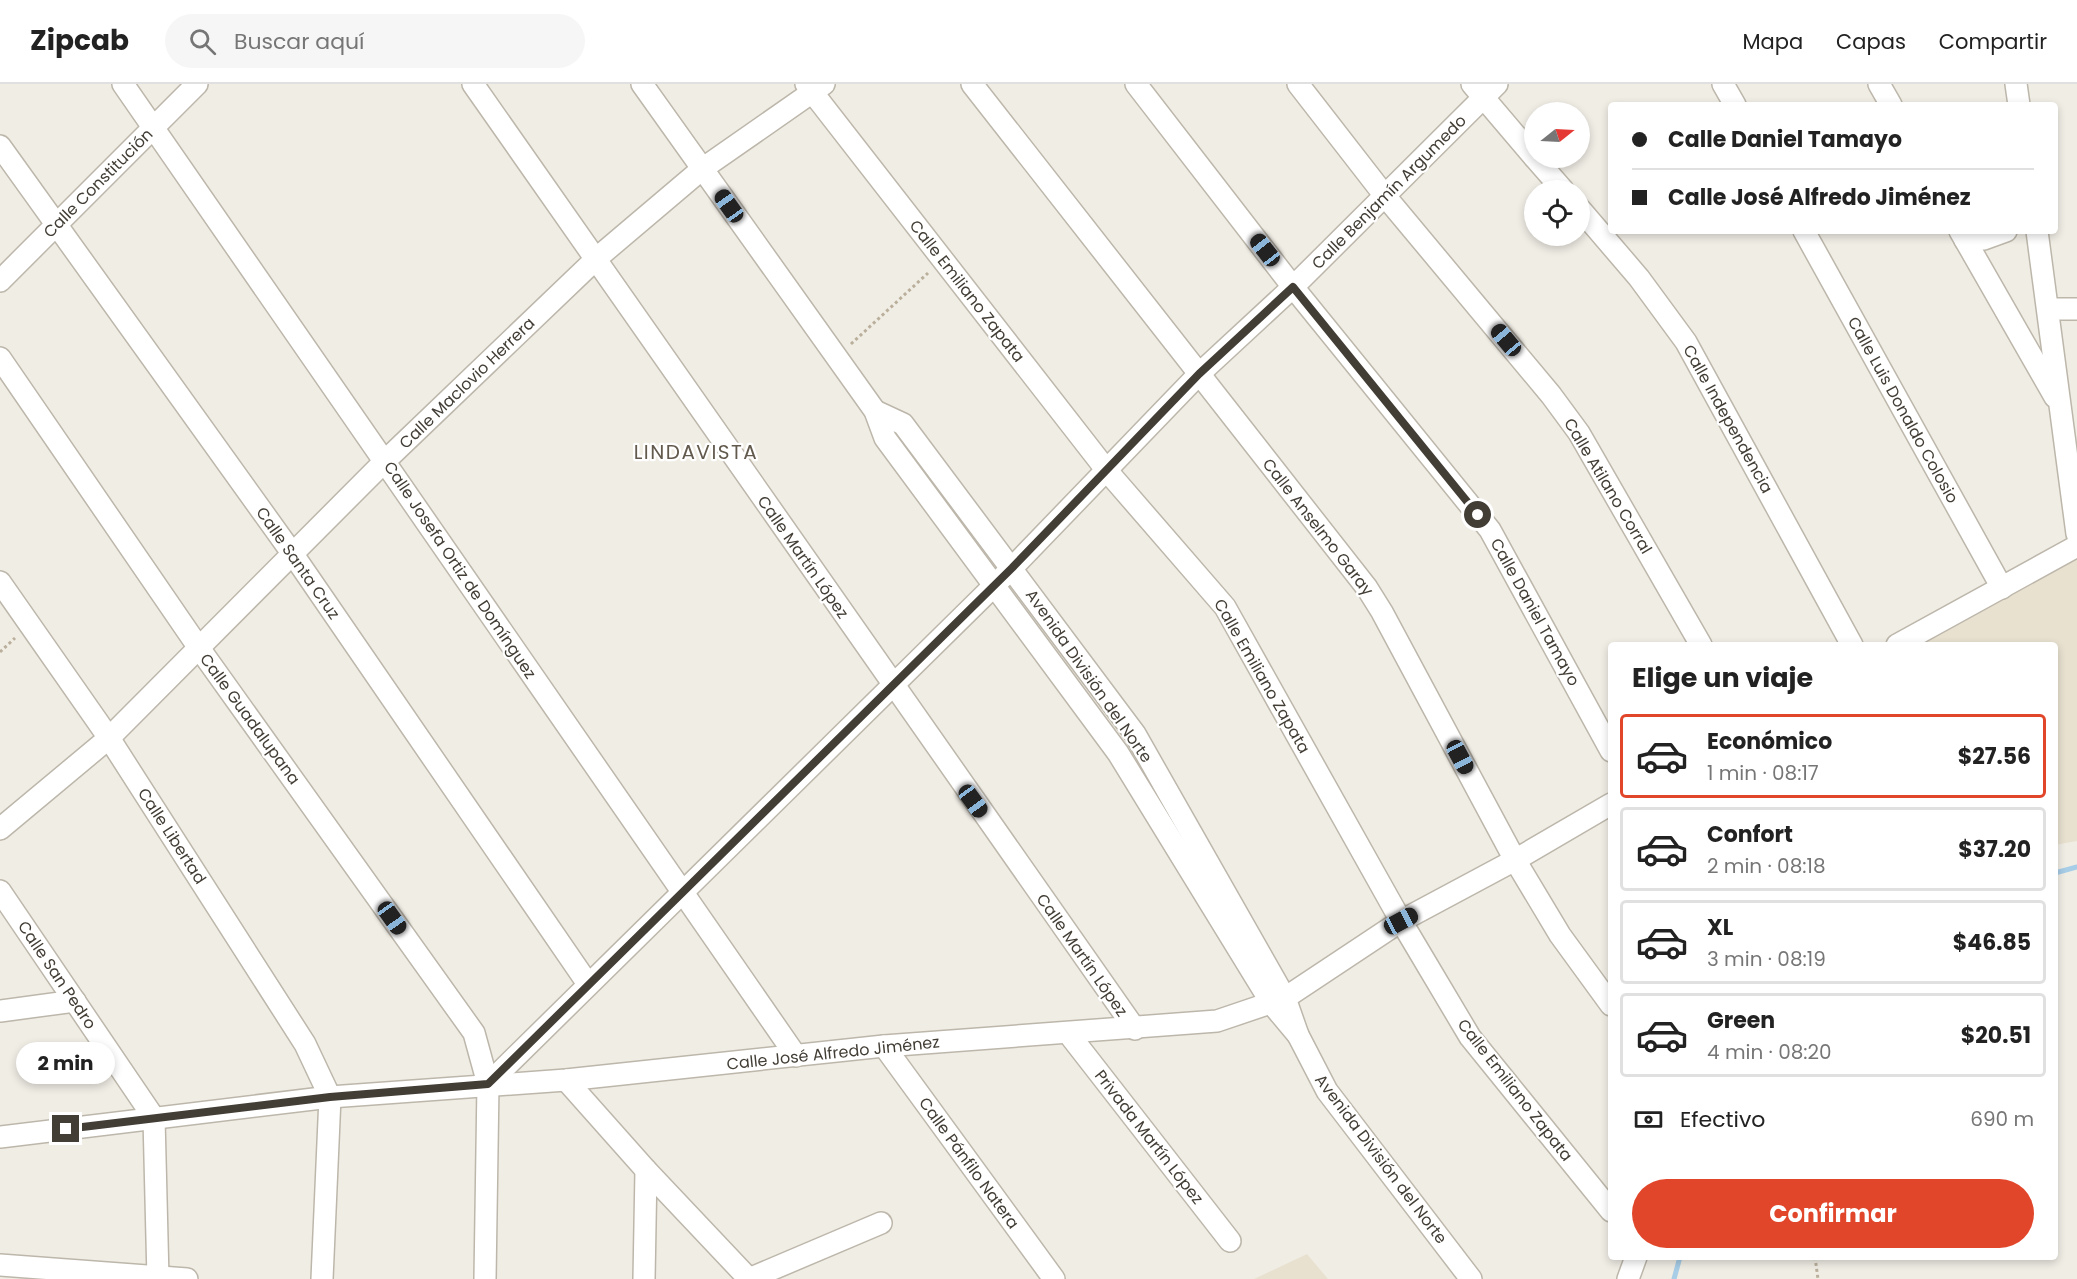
<!DOCTYPE html>
<html lang="es">
<meta charset="utf-8">
<style>
:root{--surface:#fff;--page:#f6f6f6;--text:#222;--muted:#767676;--line:#e0e0e0;--accent:#e1462b}
body{margin:0;font-family:Poppins,sans-serif;background:var(--page);color:var(--text);height:100vh;display:flex;flex-direction:column;font-size:22px;white-space:nowrap}
*{box-sizing:border-box;margin:0}
p{font-size:20px;color:var(--muted)}
.icon{flex:none;width:33px;height:33px;fill:none;stroke:currentColor;stroke-width:2;stroke-linecap:round;stroke-linejoin:round}
.map{position:relative;flex:1;overflow:hidden}
.sheet{position:absolute;left:1608px;top:558px;width:450px;height:618px;display:flex;flex-direction:column;background:var(--surface);border-radius:6px;box-shadow:0 3px 9px #0003}
.sheet>*{flex:none}
.guide{position:absolute;left:1608px;top:18px;width:450px;height:132px;border-radius:6px;box-shadow:0 3px 9px #0003;display:grid;align-content:center;height:132px;padding:0 24px;background:var(--surface)}
.needle{width:39px;rotate:72deg}
.controls{position:absolute;left:1524px;top:18px;display:grid;gap:12px}
.controls a{display:grid;place-items:center;width:66px;height:66px;border-radius:50%;background:var(--surface);box-shadow:0 3px 9px #0003;font-size:30px}
.end{position:absolute;width:27px;height:27px;margin:-14px;border:8px solid #423d35;background:#fff;box-shadow:0 0 0 3px #fff}
.from{border-radius:50%}
.bubble{position:absolute;height:42px;border-radius:21px;background:var(--surface);box-shadow:0 3px 9px #0003;font-size:20px;font-weight:700;line-height:42px;text-align:center}
.car{position:absolute;width:18px;height:36px;margin:-18px -9px;border-radius:8px;box-shadow:0 0 4px 2px #0007;background:linear-gradient(#222 24%,#8ab4d8 0 40%,#222 0 76%,#8ab4d8 0 86%,#222 0)}
.guide b{display:flex;align-items:center;gap:21px;height:57px;font-size:22px}
.guide b+b{border-top:2px solid var(--line)}
.guide i{width:15px;height:15px;background:var(--text)}
ul{padding:0;list-style:none}
li{display:flex;align-items:center;gap:18px;height:84px;margin:0 12px 9px;padding:0 12px;border:3px solid var(--line);border-radius:6px}
li div{flex:1}
li b{display:block;font-size:22px}
li em{font-style:normal;font-weight:700}
li.current{border-color:var(--accent)}
li>.icon{width:54px;height:54px;stroke-width:1.5}
h2{padding:0 24px;font-size:27px;line-height:72px}
.pay{display:flex;align-items:center;gap:15px;height:66px;padding:0 24px;font-size:22px}
.pay p{margin-inline-start:auto}
.action{display:flex;gap:12px;margin-top:auto;padding:12px 24px}
.action a{flex:1;height:69px;border-radius:36px;background:var(--accent);color:#fff;font-size:24px;font-weight:700;line-height:69px;text-align:center}
header{display:flex;align-items:center;gap:36px;box-sizing:border-box;height:84px;padding:0 30px;background:var(--surface);border-bottom:2px solid var(--line)}
header strong{font-size:28px}
nav{display:flex;gap:33px;margin-inline-start:auto;font-size:21px}
.search{width:420px;height:54px;background:var(--page);display:flex;align-items:center;gap:15px;box-sizing:border-box;padding:0 21px;border-radius:33px;color:var(--muted);font-size:22px}
.map>svg:first-child{display:block}
.education{fill:#e8e1d0}
.lines{fill:none;stroke-linecap:round;stroke-linejoin:round}
.stream{stroke:#a7cde7;stroke-width:5}
.minor-casing{stroke:#bdb7ab;stroke-width:24}
.path{stroke:#baaf9b;stroke-width:3;stroke-dasharray:3 3;stroke-linecap:butt}
.minor{stroke:#fff;stroke-width:21}
.route{stroke:#423d35;stroke-width:8}
.labels{text-anchor:middle;dominant-baseline:central;stroke-width:4.5;stroke-linejoin:round;paint-order:stroke}
.street-label{font-size:16px;fill:#423d35;stroke:#fff}
.quarter-label{font-size:20px;letter-spacing:1.5px;fill:#635a4e;stroke:#fff}
</style>
<header>
<strong>Zipcab</strong>
<div class="search"><svg class="icon" aria-label="search" viewBox="0 0 24 24"><circle cx="10" cy="10" r="6"/><path d="M15 15l6 6"/></svg>Buscar aquí</div>
<nav><a>Mapa</a><a>Capas</a><a>Compartir</a></nav>
</header>
<div class="map">
<svg width="2077" height="1195" viewBox="0 0 2077 1195">
<rect width="100%" height="100%" fill="#f0ede5"/>
<g class="education">
<polygon points="2077,474 2077,757 2055,761 2055,561 1920,561"/>
<polygon points="1307,1170 1328,1195 1254,1195"/>
</g>
<g class="lines">
<g class="stream">
<polyline points="2055,789 2077,783"/>
<polyline points="1674,1195 1680,1173"/>
</g>
<g class="minor-casing">
<g id="minor">
<polyline points="123,0 796,972"/>
<polyline points="473,0 1135,945"/>
<polyline points="642,0 875,327 885,354 1118,669 1272,920 1298,951"/>
<polyline points="806,0 1108,388 1225,523 1401,837 1470,953 1611,1127"/>
<polyline points="972,0 1367,504 1382,528 1515,776 1560,851 1611,921"/>
<polyline points="1136,0 1293,203 1490,446 1611,667"/>
<polyline points="1298,0 1385,112 1551,311 1579,349 1701,561"/>
<polyline points="1472,0 1534,73"/>
<polyline points="1723,0 1735,21"/>
<polyline points="1879,0 1891,21"/>
<polyline points="2016,0 2019,21"/>
<polyline points="0,62 292,469 588,900"/>
<polyline points="1535,74 1563,106"/>
<polyline points="1580,125 1639,194 1686,258 1852,561"/>
<polyline points="1804,147 2002,504"/>
<polyline points="1960,147 2055,313"/>
<polyline points="2037,147 2077,450"/>
<polyline points="1965,156 1984,155 2006,147"/>
<polyline points="0,197 197,0"/>
<polyline points="2048,225 2077,225"/>
<polyline points="0,274 199,564 474,949 488,1000 485,1195"/>
<polyline points="875,327 903,340 1135,650 1285,914 1298,951 1327,1007 1471,1195"/>
<polyline points="0,498 109,654 305,960 330,1013 322,1195"/>
<polyline points="1897,561 2077,462"/>
<polyline points="0,745 109,654 385,377 597,174 702,85 824,0"/>
<polyline points="0,807 154,1034 158,1195"/>
<polyline points="0,927 75,917"/>
<polyline points="1068,949 1230,1157"/>
<polyline points="884,962 1054,1195"/>
<polyline points="566,996 646,1086 749,1195"/>
<polyline points="488,1000 1012,484 1199,290 1293,203 1497,0"/>
<polyline points="0,1053 330,1013 566,996 884,962 1217,937 1285,914 1401,837 1515,776 1611,720"/>
<polyline points="0,1181 187,1195"/>
<polyline points="644,1195 646,1086"/>
<polyline points="749,1195 881,1139"/>
<polyline points="1628,1195 1636,1173"/>
</g>
</g>
<g class="path">
<polyline points="851,260 928,189"/>
<polyline points="0,568 15,554"/>
<polyline points="1815,1173 1818,1195"/>
</g>
<use href="#minor" class="minor"/>
</g>
<g class="lines">
<polyline class="route" points="66,1045 330,1013 488,1000 1012,484 1199,290 1293,203 1478,431"/>
</g>
<g class="labels">
<g class="street-label">
<text transform="translate(98 99) rotate(-45)">Calle Constitución</text>
<text transform="translate(1389 108) rotate(-45)">Calle Benjamín Argumedo</text>
<text transform="translate(967 207) rotate(52)">Calle Emiliano Zapata</text>
<text transform="translate(467 299) rotate(-44)">Calle Maclovio Herrera</text>
<text transform="translate(1903 326) rotate(61)">Calle Luis Donaldo Colosio</text>
<text transform="translate(1728 335) rotate(61)">Calle Independencia</text>
<text transform="translate(1608 402) rotate(59)">Calle Atilano Corral</text>
<text transform="translate(1318 443) rotate(52)">Calle Anselmo Garay</text>
<text transform="translate(803 473) rotate(55)">Calle Martín López</text>
<text transform="translate(298 479) rotate(55)">Calle Santa Cruz</text>
<text transform="translate(460 486) rotate(56)">Calle Josefa Ortiz de Domínguez</text>
<text transform="translate(1535 528) rotate(61)">Calle Daniel Tamayo</text>
<text transform="translate(1089 592) rotate(55)">Avenida División del Norte</text>
<text transform="translate(1262 592) rotate(60)">Calle Emiliano Zapata</text>
<text transform="translate(250 635) rotate(54)">Calle Guadalupana</text>
<text transform="translate(172 752) rotate(57)">Calle Libertad</text>
<text transform="translate(1082 871) rotate(55)">Calle Martín López</text>
<text transform="translate(57 891) rotate(56)">Calle San Pedro</text>
<text transform="translate(833 969) rotate(-6)">Calle José Alfredo Jiménez</text>
<text transform="translate(1515 1006) rotate(52)">Calle Emiliano Zapata</text>
<text transform="translate(1149 1053) rotate(52)">Privada Martín López</text>
<text transform="translate(1381 1075) rotate(53)">Avenida División del Norte</text>
<text transform="translate(969 1079) rotate(54)">Calle Pánfilo Natera</text>
</g>
<g class="quarter-label">
<text x="696" y="368">LINDAVISTA</text>
</g>
</g>
</svg>
<div class="controls">
<a><svg class="needle" viewBox="-14 -14 28 28"><path d="M0-13l5 13h-10z" fill="#e53935"/><path d="M0 13l5-13h-10z" fill="#767676"/></svg></a>
<a><svg class="icon" aria-label="locate" viewBox="0 0 24 24"><circle cx="12" cy="12" r="6"/><path d="M12 2v4M12 18v4M2 12h4M18 12h4"/></svg></a>
</div>
<i class="end from" style="left:1478px;top:431px"></i>
<i class="end" style="left:66px;top:1045px"></i>
<div class="bubble" style="left:16px;top:958px;width:99px">2 min</div>
<i class="car" style="left:729px;top:122px;rotate:325deg"></i>
<i class="car" style="left:1265px;top:166px;rotate:322deg"></i>
<i class="car" style="left:1506px;top:256px;rotate:320deg"></i>
<i class="car" style="left:1460px;top:673px;rotate:152deg"></i>
<i class="car" style="left:973px;top:717px;rotate:144deg"></i>
<i class="car" style="left:392px;top:834px;rotate:145deg"></i>
<i class="car" style="left:1401px;top:837px;rotate:62deg"></i>
<div class="guide">
<b><i class="from"></i>Calle Daniel Tamayo</b>
<b><i></i>Calle José Alfredo Jiménez</b>
</div>
<section class="sheet">
<h2>Elige un viaje</h2>
<ul>
<li class="current"><svg class="icon" aria-label="car" viewBox="0 0 24 24"><path d="M5 17H2v-5l4-1 3-4h7l3 4 3 1v5h-3M9 17h6M6 11h13"/><circle cx="7" cy="17" r="2"/><circle cx="17" cy="17" r="2"/></svg><div><b>Económico</b><p>1 min · 08:17</p></div><em>$27.56</em></li>
<li><svg class="icon" aria-label="car" viewBox="0 0 24 24"><path d="M5 17H2v-5l4-1 3-4h7l3 4 3 1v5h-3M9 17h6M6 11h13"/><circle cx="7" cy="17" r="2"/><circle cx="17" cy="17" r="2"/></svg><div><b>Confort</b><p>2 min · 08:18</p></div><em>$37.20</em></li>
<li><svg class="icon" aria-label="car" viewBox="0 0 24 24"><path d="M5 17H2v-5l4-1 3-4h7l3 4 3 1v5h-3M9 17h6M6 11h13"/><circle cx="7" cy="17" r="2"/><circle cx="17" cy="17" r="2"/></svg><div><b>XL</b><p>3 min · 08:19</p></div><em>$46.85</em></li>
<li><svg class="icon" aria-label="car" viewBox="0 0 24 24"><path d="M5 17H2v-5l4-1 3-4h7l3 4 3 1v5h-3M9 17h6M6 11h13"/><circle cx="7" cy="17" r="2"/><circle cx="17" cy="17" r="2"/></svg><div><b>Green</b><p>4 min · 08:20</p></div><em>$20.51</em></li>
</ul>
<div class="pay"><svg class="icon" aria-label="cash" viewBox="0 0 24 24"><path d="M3 7h18v10H3z"/><circle cx="12" cy="12" r="2"/></svg>Efectivo<p>690 m</p></div>
<div class="action"><a>Confirmar</a></div>
</section>
</div>
